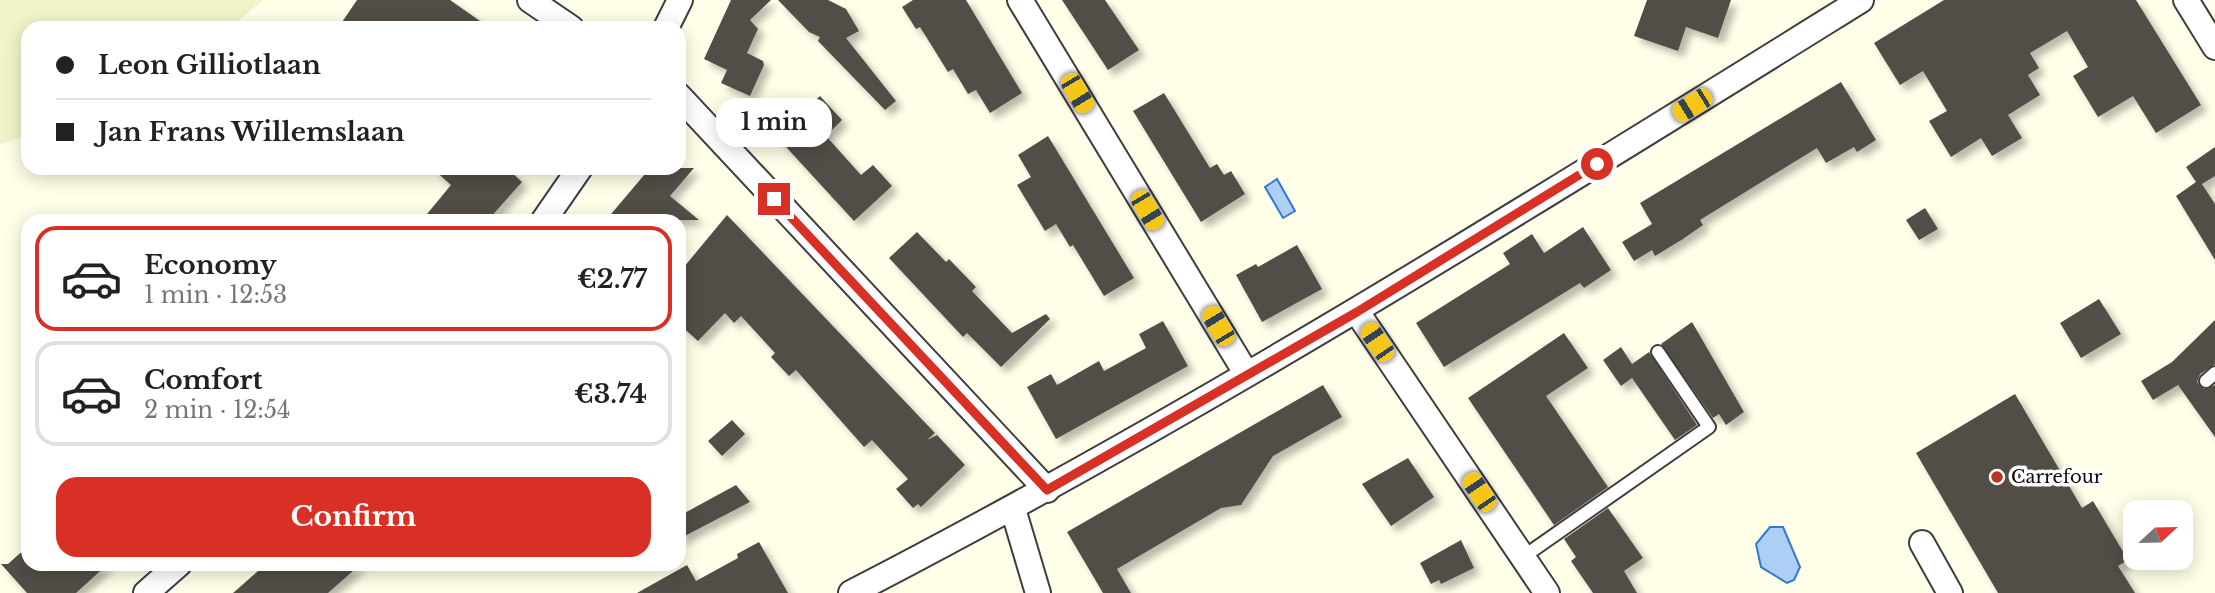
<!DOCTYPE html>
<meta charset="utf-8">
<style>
:root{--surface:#fff;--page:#f6f6f6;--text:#222;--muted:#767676;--line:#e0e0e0;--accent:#d93025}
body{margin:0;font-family:"Libre Baskerville",serif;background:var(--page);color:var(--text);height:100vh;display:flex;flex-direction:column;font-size:26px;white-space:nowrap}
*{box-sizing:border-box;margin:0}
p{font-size:23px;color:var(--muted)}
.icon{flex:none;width:38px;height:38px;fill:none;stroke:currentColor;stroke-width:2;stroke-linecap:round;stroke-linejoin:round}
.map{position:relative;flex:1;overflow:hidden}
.drawer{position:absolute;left:21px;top:214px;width:665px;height:357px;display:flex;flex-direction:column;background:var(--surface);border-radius:21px;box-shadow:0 4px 18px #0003}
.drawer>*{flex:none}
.hud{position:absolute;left:21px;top:21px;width:665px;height:154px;border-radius:21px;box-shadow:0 4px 18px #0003;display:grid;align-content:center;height:154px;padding:0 35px;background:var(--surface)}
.needle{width:46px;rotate:68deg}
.buttons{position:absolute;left:2123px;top:500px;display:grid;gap:14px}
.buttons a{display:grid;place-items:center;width:70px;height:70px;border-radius:14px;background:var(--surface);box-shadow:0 4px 18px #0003;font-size:35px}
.end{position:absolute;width:32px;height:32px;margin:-16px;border:9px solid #d93025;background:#fff;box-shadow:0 0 0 4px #fff}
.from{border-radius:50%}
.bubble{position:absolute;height:49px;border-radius:21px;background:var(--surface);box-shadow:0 4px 18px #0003;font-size:23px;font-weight:800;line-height:49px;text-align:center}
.car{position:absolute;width:21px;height:42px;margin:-21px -10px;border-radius:9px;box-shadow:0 0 5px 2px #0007;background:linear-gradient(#f5c518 24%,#345 0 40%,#f5c518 0 76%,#345 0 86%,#f5c518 0)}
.hud b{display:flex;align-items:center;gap:24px;height:66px;font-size:26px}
.hud b+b{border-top:2px solid var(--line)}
.hud i{width:18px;height:18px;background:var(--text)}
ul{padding:12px 0 0;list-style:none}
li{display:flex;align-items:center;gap:21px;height:105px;margin:0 14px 10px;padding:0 21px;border:4px solid var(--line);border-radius:21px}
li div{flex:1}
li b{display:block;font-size:26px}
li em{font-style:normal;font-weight:800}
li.selected{border-color:var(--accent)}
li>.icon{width:63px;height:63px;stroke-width:1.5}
.primary-button{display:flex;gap:14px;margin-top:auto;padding:14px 35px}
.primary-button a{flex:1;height:80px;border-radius:21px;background:var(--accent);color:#fff;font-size:28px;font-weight:800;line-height:80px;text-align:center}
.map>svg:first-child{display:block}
.farmland{fill:#f1f4c9}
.water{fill:#adcff6;stroke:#3378ce;stroke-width:2}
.building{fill:#534e47;filter:url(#shadow)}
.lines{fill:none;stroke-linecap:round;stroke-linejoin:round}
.service-casing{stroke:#3e3e3e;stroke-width:16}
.minor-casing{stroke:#3e3e3e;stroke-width:28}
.service{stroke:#fff;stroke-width:12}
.minor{stroke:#fff;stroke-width:24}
.route{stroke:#d93025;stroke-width:9}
.poi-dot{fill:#bb3323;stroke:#fff;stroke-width:2.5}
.labels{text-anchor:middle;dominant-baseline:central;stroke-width:7;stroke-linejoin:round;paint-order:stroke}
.poi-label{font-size:18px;fill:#0b0b0b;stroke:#fff;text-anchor:start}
</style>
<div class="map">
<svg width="2215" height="593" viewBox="0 0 2215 593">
<defs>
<filter id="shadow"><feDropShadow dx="6" dy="6" stdDeviation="3.5" flood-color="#0004"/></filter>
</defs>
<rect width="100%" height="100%" fill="#fffee8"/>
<polygon class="farmland" points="0,0 263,0 229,28 28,28 28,136 0,144"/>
<g class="water">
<polygon points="1277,179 1295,211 1283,218 1265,187"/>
<polygon points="1770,527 1783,527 1800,567 1794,580 1787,583 1761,567 1756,544"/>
</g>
<g class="building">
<polygon points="357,0 450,0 490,28 338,28"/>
<polygon points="731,0 771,0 750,20 758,29 747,53 763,61 764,65 750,96 721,83 727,70 704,59"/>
<polygon points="778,0 828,0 846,9 859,31 846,38 896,101 885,110 818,41 820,37 809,32"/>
<polygon points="913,0 966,0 1022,93 990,113 976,90 968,94 953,69 948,72 920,27 916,29 902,7"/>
<polygon points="1062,0 1105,0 1139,50 1108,70"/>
<polygon points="1647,0 1731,0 1718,38 1686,27 1678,51 1634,36"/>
<polygon points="1944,0 2136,0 2201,105 2156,133 2133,96 2098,117 2073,76 2088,67 2067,31 2030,53 2039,68 2028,75 2040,95 2008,115 2022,138 1992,156 1981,138 1951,157 1929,121 1947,111 1923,71 1900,85 1874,43"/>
<polygon points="1841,82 1876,140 1857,152 1854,147 1826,163 1817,148 1700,220 1703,225 1683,239 1655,256 1652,250 1634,261 1622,242 1652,224 1640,203"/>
<polygon points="1164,93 1210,168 1217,164 1224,175 1231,171 1245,194 1201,222 1133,111"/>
<polygon points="820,96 842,120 826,136 861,175 873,165 892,186 854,221 776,136"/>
<polygon points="1048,136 1134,278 1104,296 1073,245 1070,247 1056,224 1045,231 1017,185 1031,177 1018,155"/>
<polygon points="2215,147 2215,176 2202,184 2215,204 2215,260 2176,196 2196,182 2186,167"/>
<polygon points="432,168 507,168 522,182 488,220 422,220 451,185"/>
<polygon points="650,168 694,168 670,196 699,220 606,220"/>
<polygon points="1925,208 1938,229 1919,240 1906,220"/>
<polygon points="727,215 935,433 927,440 937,435 965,465 921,507 918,504 913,508 896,489 908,479 872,440 864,447 796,370 789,376 771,357 775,353 741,316 734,323 725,313 698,341 679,324 679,273"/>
<polygon points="1583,227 1611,270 1584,288 1580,283 1444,367 1416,323 1510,264 1503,253 1532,234 1544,253"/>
<polygon points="917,232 946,262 949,259 976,287 972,291 1012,333 1046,314 1050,319 1001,367 967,333 963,337 889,258"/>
<polygon points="1297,245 1322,289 1262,322 1236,275 1256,264 1258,267"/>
<polygon points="2099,299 2121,334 2081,358 2060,323"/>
<polygon points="2215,320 2215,364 2200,374 2197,382 2204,389 2215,385 2215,437 2178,385 2153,400 2141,381 2172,362"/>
<polygon points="1163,321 1188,366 1056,439 1027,387 1051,374 1057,385 1099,361 1104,371 1146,348 1139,334"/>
<polygon points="1692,322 1744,412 1726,425 1719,414 1713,418 1661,344"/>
<polygon points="1564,333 1588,368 1546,396 1608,487 1554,525 1468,398"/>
<polygon points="1621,347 1632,364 1649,352 1697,425 1675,440 1632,378 1621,386 1603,360"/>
<polygon points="1323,385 1342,417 1273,456 1241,505 1221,508 1117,569 1131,593 1103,593 1067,532"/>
<polygon points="2015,394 2082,508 2093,501 2128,560 2118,566 2135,593 1998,593 1916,453"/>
<polygon points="732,420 745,434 722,456 708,441"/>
<polygon points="1408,458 1434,497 1391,526 1362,484"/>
<polygon points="736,485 750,502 679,539 679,516"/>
<polygon points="1608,508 1643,558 1624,571 1637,593 1593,593 1571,561 1576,557 1564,539"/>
<polygon points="1461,540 1474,568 1441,584 1439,580 1431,584 1420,563"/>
<polygon points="759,542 788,593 637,593 687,565 696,581 738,558 737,554"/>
<polygon points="28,546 28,564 108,564 76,593 27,593 1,564 8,564"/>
<polygon points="266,564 361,564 328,593 233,593"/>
</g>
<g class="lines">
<g class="service-casing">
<g id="service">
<polyline points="2206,381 2215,373"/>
<polyline points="1523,557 1709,427 1658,352"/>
</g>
</g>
<g class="minor-casing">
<g id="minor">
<polyline points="530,0 571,28"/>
<polyline points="1020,0 1246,373"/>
<polyline points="2186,0 2215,47"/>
<polyline points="666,28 680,0"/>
<polyline points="679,96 1047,490"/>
<polyline points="544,220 580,168"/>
<polyline points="1357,312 1547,593"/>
<polyline points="1013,509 1038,593"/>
<polyline points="1922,543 1950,593"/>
<polyline points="146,593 179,564"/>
<path d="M851 593C1198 414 1530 206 1861 0"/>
</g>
</g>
<use href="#service" class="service"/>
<use href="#minor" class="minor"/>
</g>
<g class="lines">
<polyline class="route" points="774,199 1047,490 1357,312 1597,164"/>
</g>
<circle class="poi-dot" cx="1997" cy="477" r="7"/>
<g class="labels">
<g class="poi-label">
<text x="2011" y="477">Carrefour</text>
</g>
</g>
</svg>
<div class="buttons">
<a><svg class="needle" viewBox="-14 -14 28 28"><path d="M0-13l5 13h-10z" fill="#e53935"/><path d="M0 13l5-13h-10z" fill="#767676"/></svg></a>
</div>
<i class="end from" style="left:1597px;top:164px"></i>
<i class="end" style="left:774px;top:199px"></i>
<div class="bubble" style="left:716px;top:98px;width:116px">1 min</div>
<i class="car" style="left:1077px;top:93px;rotate:149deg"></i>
<i class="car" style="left:1692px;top:105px;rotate:238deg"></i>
<i class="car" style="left:1147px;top:210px;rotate:149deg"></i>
<i class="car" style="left:1218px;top:326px;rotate:329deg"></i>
<i class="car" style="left:1377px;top:342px;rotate:326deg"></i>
<i class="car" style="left:1479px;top:492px;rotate:326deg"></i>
<div class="hud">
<b><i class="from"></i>Leon Gilliotlaan</b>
<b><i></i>Jan Frans Willemslaan</b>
</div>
<section class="drawer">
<ul>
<li class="selected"><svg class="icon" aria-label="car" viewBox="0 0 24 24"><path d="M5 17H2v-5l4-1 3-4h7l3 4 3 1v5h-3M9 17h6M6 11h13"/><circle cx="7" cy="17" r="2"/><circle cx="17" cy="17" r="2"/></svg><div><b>Economy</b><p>1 min · 12:53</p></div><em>€2.77</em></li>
<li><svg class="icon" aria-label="car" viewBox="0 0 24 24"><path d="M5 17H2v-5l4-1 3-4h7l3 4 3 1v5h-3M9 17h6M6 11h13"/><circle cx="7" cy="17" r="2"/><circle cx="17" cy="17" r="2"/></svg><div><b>Comfort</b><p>2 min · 12:54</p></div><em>€3.74</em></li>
</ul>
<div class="primary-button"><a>Confirm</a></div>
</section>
</div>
